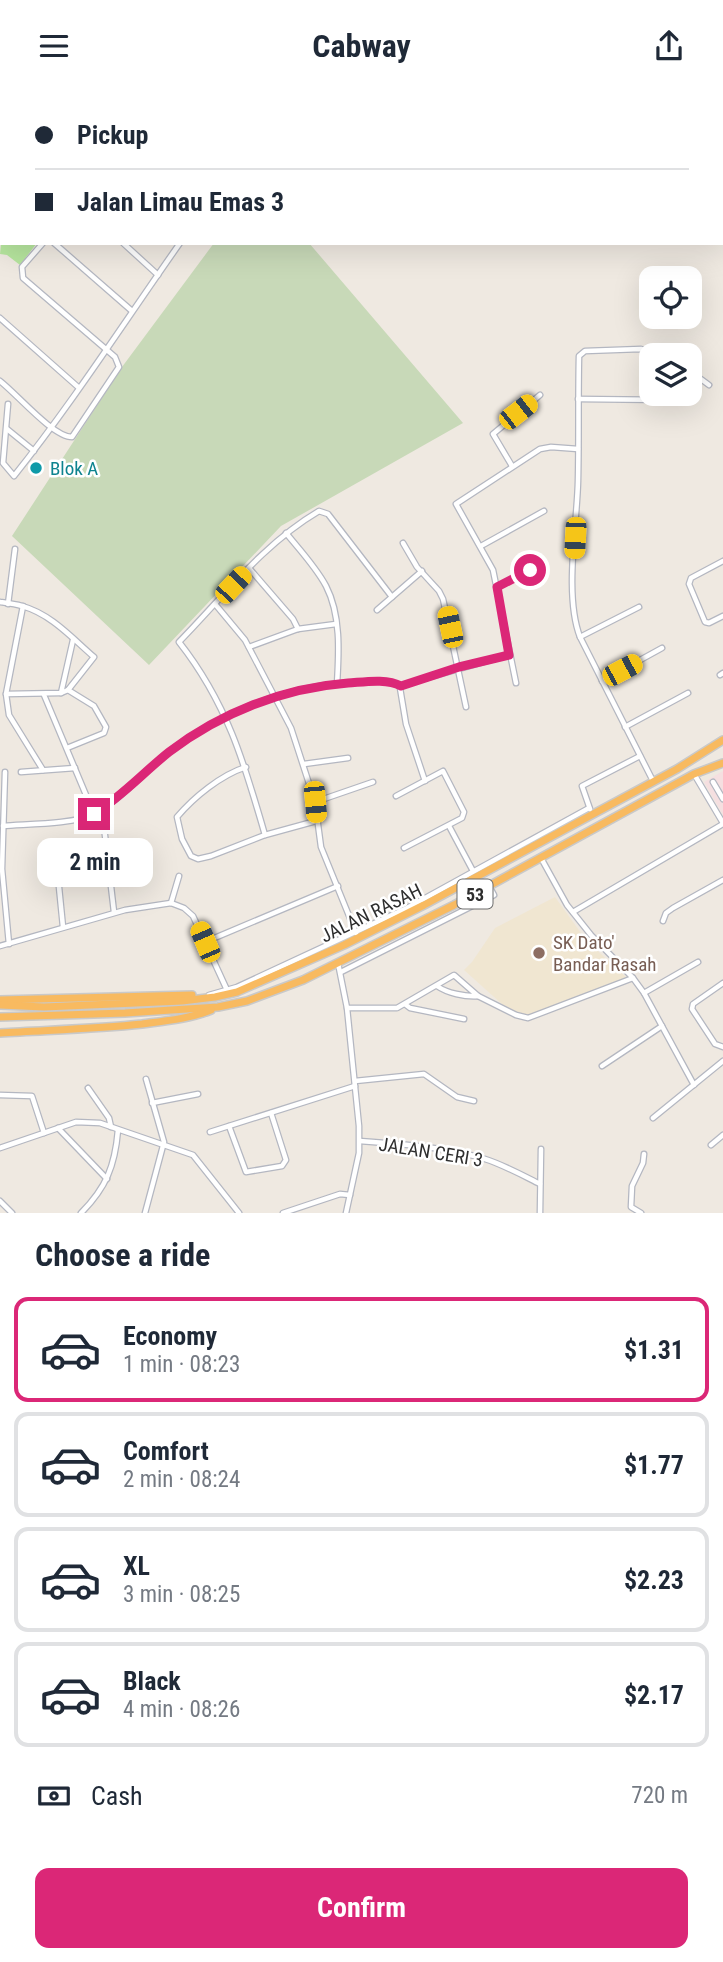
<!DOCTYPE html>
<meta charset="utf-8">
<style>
:root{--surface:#fff;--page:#f6f6f7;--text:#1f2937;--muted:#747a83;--line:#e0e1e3;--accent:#db2777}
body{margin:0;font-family:"Roboto Condensed",sans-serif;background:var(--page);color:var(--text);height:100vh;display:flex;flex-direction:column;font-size:26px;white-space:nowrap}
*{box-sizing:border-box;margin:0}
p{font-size:23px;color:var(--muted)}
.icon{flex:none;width:38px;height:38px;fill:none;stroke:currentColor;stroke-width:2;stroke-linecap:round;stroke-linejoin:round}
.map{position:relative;height:1122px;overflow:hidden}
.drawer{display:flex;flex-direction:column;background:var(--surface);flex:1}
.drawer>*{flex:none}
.banner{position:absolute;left:0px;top:0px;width:724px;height:154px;box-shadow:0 7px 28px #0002;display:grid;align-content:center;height:154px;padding:0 35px;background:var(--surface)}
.controls{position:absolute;left:639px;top:175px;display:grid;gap:14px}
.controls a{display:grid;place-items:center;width:63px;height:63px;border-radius:14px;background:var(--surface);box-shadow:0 7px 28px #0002;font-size:35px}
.end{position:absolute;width:32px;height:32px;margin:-16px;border:9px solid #db2777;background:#fff;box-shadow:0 0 0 4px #fff}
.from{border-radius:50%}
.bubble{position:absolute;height:49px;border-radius:14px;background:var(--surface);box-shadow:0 7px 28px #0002;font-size:23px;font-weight:700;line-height:49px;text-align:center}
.car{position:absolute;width:21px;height:42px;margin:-21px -10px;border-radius:9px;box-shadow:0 0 5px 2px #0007;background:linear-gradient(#f5c518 24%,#345 0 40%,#f5c518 0 76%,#345 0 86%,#f5c518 0)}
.banner b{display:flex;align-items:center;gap:24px;height:66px;font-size:26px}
.banner b+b{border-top:2px solid var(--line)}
.banner i{width:18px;height:18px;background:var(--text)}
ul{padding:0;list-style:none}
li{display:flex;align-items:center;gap:21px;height:105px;margin:0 14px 10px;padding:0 21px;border:4px solid var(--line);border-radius:14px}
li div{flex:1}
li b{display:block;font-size:26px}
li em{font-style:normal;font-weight:700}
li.active{border-color:var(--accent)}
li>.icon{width:63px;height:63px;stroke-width:1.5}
h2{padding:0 35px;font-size:32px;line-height:84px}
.pay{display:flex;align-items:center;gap:18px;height:77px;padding:0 35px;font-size:26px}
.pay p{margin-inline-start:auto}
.button{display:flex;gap:14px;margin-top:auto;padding:14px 35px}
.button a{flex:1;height:80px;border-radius:14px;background:var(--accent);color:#fff;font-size:28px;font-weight:700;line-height:80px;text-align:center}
header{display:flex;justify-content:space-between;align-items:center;height:91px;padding:0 35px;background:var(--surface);font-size:32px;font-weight:700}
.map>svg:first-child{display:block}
.education{fill:#f0e6d1}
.medical{fill:#f5dfe0}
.green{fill:#b6e59e}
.cemetery{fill:#c8d9b8}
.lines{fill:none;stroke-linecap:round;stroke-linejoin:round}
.minor-casing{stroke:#b4b7c1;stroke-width:7}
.trunk-casing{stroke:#c9c9c9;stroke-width:10}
.minor{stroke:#fff;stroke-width:4.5}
.trunk{stroke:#f8ba60;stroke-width:7}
.route{stroke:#db2777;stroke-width:9}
.culture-dot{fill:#0f9aa8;stroke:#fff;stroke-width:2.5}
.education-dot{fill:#8d6e63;stroke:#fff;stroke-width:2.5}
.labels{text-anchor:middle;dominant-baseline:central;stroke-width:5;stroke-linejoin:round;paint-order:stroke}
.shield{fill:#fff;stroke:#6d6d6d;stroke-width:2}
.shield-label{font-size:18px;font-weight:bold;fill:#2e2e2e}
.culture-label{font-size:19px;fill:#0d838f;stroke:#fff;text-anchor:start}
.street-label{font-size:19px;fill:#2e2e2e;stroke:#fff}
.education-label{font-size:19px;fill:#785e54;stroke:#fff;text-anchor:start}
</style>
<header><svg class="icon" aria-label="menu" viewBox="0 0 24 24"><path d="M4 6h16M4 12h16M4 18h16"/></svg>Cabway<svg class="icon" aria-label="share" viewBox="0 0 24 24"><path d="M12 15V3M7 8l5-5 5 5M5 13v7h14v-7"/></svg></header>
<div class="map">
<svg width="723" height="1122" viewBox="0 0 723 1122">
<rect width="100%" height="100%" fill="#efe9e1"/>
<polygon class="education" points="555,806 586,849 628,888 530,923 520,923 503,914 464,879 472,871 495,837"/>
<polygon class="medical" points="723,680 723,724 704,691"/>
<polygon class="green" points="2,143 2,152 37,152 20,174 7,164 0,163"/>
<polygon class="cemetery" points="214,152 309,152 463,332 281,435 149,574 12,445 122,276"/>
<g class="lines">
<g class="minor-casing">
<g id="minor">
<polyline points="22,0 24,2"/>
<polyline points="162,0 164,2"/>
<polyline points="223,0 225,2"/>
<polyline points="286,0 288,2"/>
<polyline points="568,0 569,2"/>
<polyline points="632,0 634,2"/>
<polyline points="91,2 92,0"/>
<polyline points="143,2 145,0"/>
<polyline points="686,2 687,0"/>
<polyline points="0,82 2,83"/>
<polyline points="0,138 2,134"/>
<polyline points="54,152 132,220"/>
<polyline points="123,152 158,184"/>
<polyline points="0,227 78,296"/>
<polyline points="690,280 709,294"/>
<path d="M0 290C17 303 53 346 72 346L119 276 115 266 23 187 22 176 43 152"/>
<polyline points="578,308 670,309"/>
<path d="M8 313 3 372 14 385C73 311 125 230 180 152"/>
<polyline points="7,338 34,360"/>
<polyline points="512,375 493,343 540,304"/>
<path d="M286 442C299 458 316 476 326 495 341 524 339 561 337 593"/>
<polyline points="403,452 417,476 439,500 443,508 466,616"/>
<polyline points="481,455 544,420"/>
<polyline points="723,470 691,487 689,493 705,531 709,532 723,525"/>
<polyline points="249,477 293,528 298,538"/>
<polyline points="497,496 530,479"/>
<path d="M0 511C7 512 15 513 22 515 51 523 72 547 94 566L68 599 61 602 6 603"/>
<polyline points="8,513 15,458"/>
<polyline points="215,513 245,549 291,637 315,711 321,756 356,842"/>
<polyline points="23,515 6,603 9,624 43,679"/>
<polyline points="377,519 422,480"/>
<polyline points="580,546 639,516"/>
<polyline points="249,556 298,538 336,533"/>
<polyline points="720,584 723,582"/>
<polyline points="602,590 662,557"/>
<polyline points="516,592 493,479 456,413 540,358 551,356 578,358"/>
<polyline points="61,602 73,549"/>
<polyline points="44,604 94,723"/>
<polyline points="625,636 688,602"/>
<polyline points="67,657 104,642 106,636 94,615 68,599"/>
<polyline points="304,673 348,667"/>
<path d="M246 676C221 684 194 706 177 726L182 748 191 765 198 768 211 765 265 744 316 730"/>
<polyline points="5,681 2,778 9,853"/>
<polyline points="21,681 75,677"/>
<polyline points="694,683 723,732"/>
<polyline points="425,690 406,633 400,597 402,594 509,564"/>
<path d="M653 690 580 546C564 504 577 435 578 390 579 348 578 307 579 265L585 260 641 258 662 264"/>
<polyline points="713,691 723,708"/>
<polyline points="396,705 443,680 464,721 462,727 404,757"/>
<polyline points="315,711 373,691"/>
<polyline points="590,718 582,695 640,665"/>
<polyline points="98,720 104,736 114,821"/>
<path d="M3 735C26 733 73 733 93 724 114 714 147 679 167 663 216 624 280 597 343 592 361 591 385 587 401 595"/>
<polyline points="449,735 473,780"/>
<path d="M265 744C244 671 227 612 179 551 224 505 263 453 319 420L328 423 392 506"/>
<polyline points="55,756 63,836"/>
<polyline points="541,767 567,814 591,844 633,887 644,902 694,994"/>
<polyline points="171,812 179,785"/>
<polyline points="573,821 723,733"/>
<polyline points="663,830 666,822 673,817 723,789"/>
<polyline points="205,851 338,795"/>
<polyline points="0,855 125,819 171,812 184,817 193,825 227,899"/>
<polyline points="338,872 347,917 359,1035 359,1062 346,1122"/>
<polyline points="341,881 494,804 489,795"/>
<polyline points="723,892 693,913 692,918 715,953 723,956"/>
<polyline points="644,902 698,871"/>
<polyline points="209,904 237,896 407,817 589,717"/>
<polyline points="478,905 516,924 528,927 633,887"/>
<polyline points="406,914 410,917 464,928"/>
<path d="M347 917H397L454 884 478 905C465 906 447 902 437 895"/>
<polyline points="602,975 662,935"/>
<polyline points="355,990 424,983 457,1006 474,1010"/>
<polyline points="88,997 109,1027 111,1036"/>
<polyline points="0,1004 32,1005 44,1042"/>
<polyline points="152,1012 198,1003"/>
<polyline points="653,1027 723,970"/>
<polyline points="229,1035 246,1081 282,1075 286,1069 271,1022"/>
<polyline points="58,1037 107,1088"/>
<polyline points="210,1041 355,995"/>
<path d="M360 1050C401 1053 445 1056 485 1068 504 1074 522 1084 540 1093"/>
<polyline points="711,1054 723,1044"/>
<polyline points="0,1057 76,1031 100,1032 193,1064 239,1122"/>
<polyline points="0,1110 12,1122"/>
<path d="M81 1122C106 1097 115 1075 118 1039"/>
<polyline points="145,1122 164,1051 146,988"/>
<polyline points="283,1122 340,1103 350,1104"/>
<polyline points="540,1122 541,1058"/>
<polyline points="641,1122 631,1116 632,1095 643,1072 644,1063"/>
</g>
</g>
<g class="trunk-casing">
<g id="trunk">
<polyline points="0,909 192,904"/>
<polyline points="0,914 44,916 182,910 215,906 237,901 344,854 424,814 677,678 723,649"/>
<polyline points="0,926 125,922 218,916 247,910 303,889 454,814 694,683 723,672"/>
<path d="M0 942C47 939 95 938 142 933 165 930 189 928 211 919"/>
</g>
</g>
<use href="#minor" class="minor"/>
<use href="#trunk" class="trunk"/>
</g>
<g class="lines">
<path class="route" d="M94 723C121 706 144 681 169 661 220 622 283 597 348 592 364 591 386 587 401 595L459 576 509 564 497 496 530 479"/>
</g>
<circle class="culture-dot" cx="36" cy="377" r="7"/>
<circle class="education-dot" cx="539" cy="862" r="7"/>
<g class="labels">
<rect class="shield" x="457.5" y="788.5" width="35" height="29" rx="5"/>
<g class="shield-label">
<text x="475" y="803">53</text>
</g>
<g class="culture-label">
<text x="50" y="377">Blok A</text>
</g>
<g class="street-label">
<text transform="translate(371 822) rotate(-26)">JALAN RASAH</text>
<text transform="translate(431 1061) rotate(9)">JALAN CERI 3</text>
</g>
<g class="education-label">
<text x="553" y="851">SK Dato'<tspan x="553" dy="22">Bandar Rasah</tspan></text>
</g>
</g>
</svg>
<div class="controls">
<a><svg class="icon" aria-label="locate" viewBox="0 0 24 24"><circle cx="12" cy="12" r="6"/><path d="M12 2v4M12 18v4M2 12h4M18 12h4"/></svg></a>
<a><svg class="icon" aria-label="layers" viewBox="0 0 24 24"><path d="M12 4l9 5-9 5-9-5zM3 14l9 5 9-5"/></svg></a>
</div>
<i class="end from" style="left:530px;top:479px"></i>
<i class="end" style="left:94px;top:723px"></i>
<div class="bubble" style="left:37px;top:747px;width:116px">2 min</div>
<i class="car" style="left:518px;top:321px;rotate:52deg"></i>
<i class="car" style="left:575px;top:447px;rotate:183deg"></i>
<i class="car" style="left:233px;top:494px;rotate:43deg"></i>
<i class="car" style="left:450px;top:536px;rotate:348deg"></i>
<i class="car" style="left:622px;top:579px;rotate:62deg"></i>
<i class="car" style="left:315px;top:711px;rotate:175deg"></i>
<i class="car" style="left:205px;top:851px;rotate:337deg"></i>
<div class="banner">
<b><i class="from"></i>Pickup</b>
<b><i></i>Jalan Limau Emas 3</b>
</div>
</div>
<section class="drawer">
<h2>Choose a ride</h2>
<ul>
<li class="active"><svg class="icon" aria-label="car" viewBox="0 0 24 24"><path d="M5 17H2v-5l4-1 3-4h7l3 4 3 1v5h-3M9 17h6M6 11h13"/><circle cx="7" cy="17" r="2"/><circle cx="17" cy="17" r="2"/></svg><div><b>Economy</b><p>1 min · 08:23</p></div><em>$1.31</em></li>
<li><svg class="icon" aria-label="car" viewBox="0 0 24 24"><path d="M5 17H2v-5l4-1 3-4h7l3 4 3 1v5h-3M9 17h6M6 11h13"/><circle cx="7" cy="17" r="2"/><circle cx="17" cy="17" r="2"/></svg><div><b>Comfort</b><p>2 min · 08:24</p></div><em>$1.77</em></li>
<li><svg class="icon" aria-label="car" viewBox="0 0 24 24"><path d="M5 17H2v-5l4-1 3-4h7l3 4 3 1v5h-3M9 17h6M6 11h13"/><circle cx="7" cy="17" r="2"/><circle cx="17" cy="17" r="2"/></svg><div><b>XL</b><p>3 min · 08:25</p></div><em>$2.23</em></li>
<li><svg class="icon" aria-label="car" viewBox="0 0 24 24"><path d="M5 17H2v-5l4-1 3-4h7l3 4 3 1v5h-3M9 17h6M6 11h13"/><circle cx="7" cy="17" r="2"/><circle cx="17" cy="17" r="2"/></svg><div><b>Black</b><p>4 min · 08:26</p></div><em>$2.17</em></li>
</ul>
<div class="pay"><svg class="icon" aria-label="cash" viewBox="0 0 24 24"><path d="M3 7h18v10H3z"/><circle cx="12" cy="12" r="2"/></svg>Cash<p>720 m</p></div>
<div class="button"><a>Confirm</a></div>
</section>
